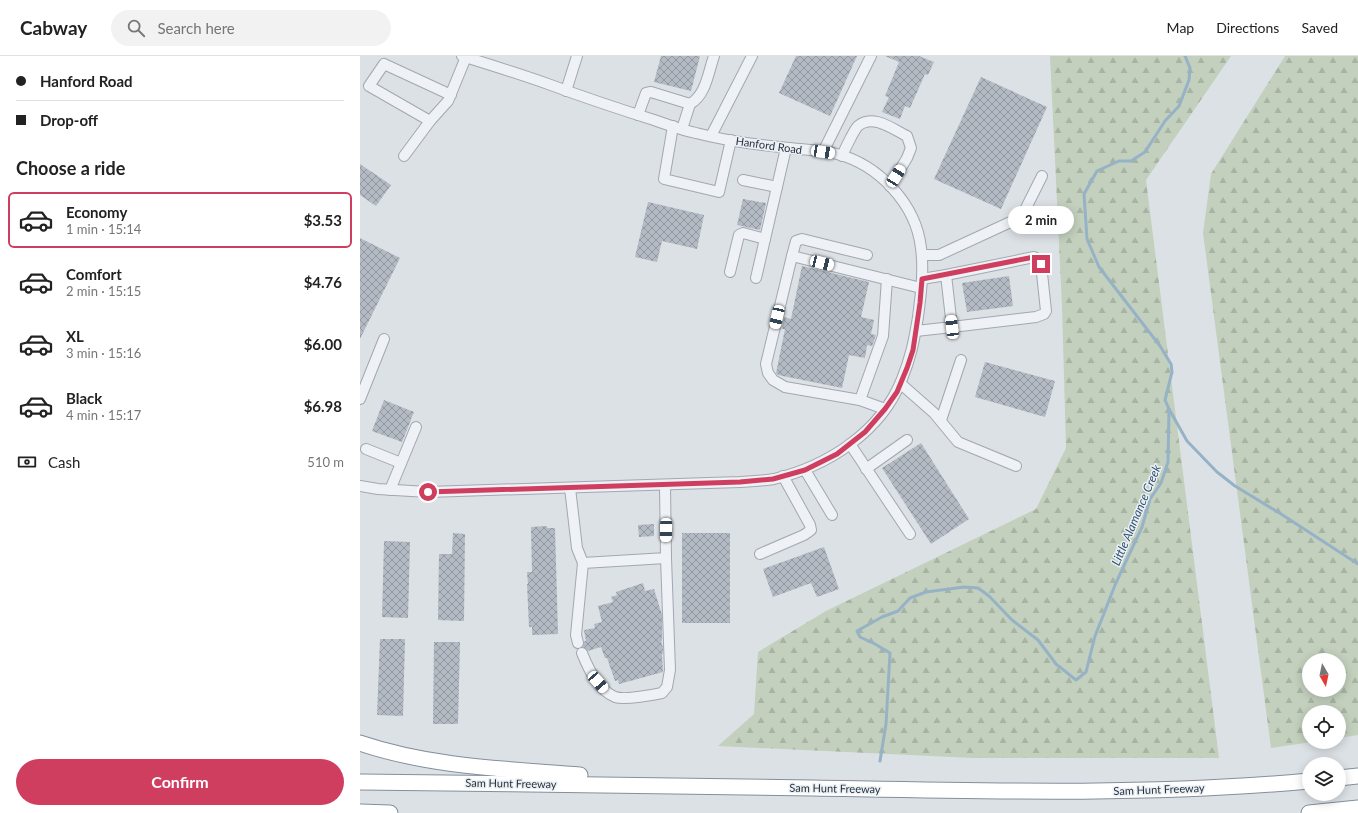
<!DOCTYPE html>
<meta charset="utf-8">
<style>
:root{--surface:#fff;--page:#f2f2f2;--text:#222;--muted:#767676;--line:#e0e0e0;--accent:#cf3d5f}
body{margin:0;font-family:Lato,sans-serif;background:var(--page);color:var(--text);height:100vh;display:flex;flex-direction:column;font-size:15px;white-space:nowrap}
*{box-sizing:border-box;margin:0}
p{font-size:13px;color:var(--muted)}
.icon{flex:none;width:22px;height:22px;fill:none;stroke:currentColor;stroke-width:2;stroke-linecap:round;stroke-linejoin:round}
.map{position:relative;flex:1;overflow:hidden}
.panel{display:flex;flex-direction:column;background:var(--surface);width:360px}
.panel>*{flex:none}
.guide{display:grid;align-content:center;height:88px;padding:0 16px;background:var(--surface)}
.needle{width:26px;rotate:171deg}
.fabs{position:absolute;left:942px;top:597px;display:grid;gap:8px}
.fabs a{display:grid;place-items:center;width:44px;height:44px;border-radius:50%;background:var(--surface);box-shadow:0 2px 10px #0003;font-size:20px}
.end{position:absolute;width:18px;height:18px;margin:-9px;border:5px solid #cf3d5f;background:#fff;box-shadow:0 0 0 2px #fff}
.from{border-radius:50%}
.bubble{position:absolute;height:28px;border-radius:14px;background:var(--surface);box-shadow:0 2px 10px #0003;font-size:13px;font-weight:700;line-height:28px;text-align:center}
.car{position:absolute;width:12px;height:24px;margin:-12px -6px;border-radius:5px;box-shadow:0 0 3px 1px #0007;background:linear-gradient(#fff 24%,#345 0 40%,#fff 0 76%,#345 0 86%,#fff 0)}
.guide b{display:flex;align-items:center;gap:14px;height:38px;font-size:15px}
.guide b+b{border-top:1px solid var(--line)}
.guide i{width:10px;height:10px;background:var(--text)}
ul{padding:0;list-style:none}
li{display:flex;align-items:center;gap:12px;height:56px;margin:0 8px 6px;padding:0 8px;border:2px solid transparent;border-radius:6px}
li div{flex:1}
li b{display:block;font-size:15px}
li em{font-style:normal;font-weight:700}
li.selected{border-color:var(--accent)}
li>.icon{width:36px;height:36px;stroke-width:1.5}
h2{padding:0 16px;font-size:18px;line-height:48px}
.pay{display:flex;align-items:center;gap:10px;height:44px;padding:0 16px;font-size:15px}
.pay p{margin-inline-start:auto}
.button{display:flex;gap:8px;margin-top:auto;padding:8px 16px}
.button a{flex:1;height:46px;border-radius:24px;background:var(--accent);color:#fff;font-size:16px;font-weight:700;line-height:46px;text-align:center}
header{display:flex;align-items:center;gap:24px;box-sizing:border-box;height:56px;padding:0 20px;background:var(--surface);border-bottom:1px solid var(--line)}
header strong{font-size:19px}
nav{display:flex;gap:22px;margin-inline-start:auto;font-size:14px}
.search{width:280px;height:36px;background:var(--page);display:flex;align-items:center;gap:10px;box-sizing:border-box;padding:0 14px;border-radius:22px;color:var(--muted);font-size:15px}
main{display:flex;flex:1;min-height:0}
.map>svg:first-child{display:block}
.forest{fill:url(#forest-firs);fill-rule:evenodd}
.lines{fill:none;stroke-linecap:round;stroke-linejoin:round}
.stream{stroke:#96b2c7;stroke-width:3}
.building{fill:url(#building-cross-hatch)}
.minor-casing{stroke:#a2a8b0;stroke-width:12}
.highway-casing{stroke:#838f9d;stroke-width:17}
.minor{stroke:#eef1f5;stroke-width:10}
.highway{stroke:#fff;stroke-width:15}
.route{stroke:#cf3d5f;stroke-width:5}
.labels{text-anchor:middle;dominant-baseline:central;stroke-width:3;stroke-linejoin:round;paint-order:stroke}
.street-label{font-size:11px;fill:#26303d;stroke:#ebf0f4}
.water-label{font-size:12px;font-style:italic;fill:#305271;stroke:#ebf0f4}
</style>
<header>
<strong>Cabway</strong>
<div class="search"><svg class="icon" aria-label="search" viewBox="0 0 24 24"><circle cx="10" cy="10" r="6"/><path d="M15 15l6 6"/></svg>Search here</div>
<nav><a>Map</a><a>Directions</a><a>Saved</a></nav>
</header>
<main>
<section class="panel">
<div class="guide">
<b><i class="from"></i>Hanford Road</b>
<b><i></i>Drop-off</b>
</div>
<h2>Choose a ride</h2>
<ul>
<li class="selected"><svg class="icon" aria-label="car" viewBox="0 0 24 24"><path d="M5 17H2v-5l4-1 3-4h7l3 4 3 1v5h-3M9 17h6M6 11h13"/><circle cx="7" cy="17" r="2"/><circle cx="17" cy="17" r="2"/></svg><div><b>Economy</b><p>1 min · 15:14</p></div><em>$3.53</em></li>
<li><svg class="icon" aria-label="car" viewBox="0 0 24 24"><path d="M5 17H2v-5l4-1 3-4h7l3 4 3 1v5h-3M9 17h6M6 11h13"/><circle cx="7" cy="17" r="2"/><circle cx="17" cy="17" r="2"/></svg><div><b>Comfort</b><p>2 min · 15:15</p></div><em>$4.76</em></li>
<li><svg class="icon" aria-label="car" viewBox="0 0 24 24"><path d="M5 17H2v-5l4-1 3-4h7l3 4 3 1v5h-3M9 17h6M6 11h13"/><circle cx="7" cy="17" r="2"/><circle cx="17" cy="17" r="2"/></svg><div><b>XL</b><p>3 min · 15:16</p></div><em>$6.00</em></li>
<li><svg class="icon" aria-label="car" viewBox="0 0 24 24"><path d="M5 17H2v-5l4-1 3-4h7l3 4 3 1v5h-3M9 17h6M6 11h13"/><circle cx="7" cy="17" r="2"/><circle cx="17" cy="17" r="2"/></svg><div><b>Black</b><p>4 min · 15:17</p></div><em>$6.98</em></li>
</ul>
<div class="pay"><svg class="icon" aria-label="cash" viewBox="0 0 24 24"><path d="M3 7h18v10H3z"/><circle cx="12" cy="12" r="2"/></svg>Cash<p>510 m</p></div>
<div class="button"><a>Confirm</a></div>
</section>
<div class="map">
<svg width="998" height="757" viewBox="0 0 998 757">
<defs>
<pattern id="forest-firs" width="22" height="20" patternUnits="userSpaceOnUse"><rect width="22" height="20" fill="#c3d0bd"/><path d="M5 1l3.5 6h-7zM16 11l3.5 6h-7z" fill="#a7b3a3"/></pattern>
<pattern id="building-cross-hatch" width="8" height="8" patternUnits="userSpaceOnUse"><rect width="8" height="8" fill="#b3bac3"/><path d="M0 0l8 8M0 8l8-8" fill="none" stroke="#9198a0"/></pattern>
</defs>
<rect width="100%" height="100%" fill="#dce1e6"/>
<g class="forest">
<polygon points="690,0 871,0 786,124 859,702 613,702 358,690 394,658 398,596 466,555 676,453 706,392 702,250"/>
<path d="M925 0H998V679L979 682V656H949V686H952L911 692 843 177 851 118ZM949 604H979V634H949Z"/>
</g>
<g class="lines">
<g class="stream">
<polyline points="809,353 827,385 857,416 875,430 921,458 998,508"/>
<polyline points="520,705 526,668 530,597 515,588 500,581 497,575 522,561 538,555 550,542 566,536 604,531 618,532 629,540 652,564 678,584 696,608 716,624 726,616 735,580 743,560 755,529 782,471 790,443 801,427 808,406 809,353 805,344 812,316 811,308 800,290 739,211 727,183 724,138 737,115 759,105 771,105 785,96 805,65 819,50 829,24 830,12 825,0"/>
</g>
</g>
<g class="building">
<polygon points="301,0 340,0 331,35 294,26"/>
<polygon points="436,0 497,0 470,60 419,37"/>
<polygon points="525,0 559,0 574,6 568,19 565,18 550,52 545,50 540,63 522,56 529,41 525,40 539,6"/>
<polygon points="621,21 687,51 641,153 574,123"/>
<polygon points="0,108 31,129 16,150 0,139"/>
<polygon points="383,143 406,147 400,174 377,169"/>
<polygon points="288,146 344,159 337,193 302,185 297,206 275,201"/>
<polygon points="0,182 40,202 0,283"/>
<polygon points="442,210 509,226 501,261 514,264 511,278 516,279 512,290 507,289 505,302 489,299 482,332 418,319 416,317 425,273 422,273 424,261 431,263"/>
<polygon points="649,220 653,250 607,256 602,227"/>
<polygon points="625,306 695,325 685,361 615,341"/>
<polygon points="24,344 54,356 42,386 12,375"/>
<polygon points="561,387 609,463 571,488 522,412"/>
<polygon points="294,468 294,480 279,481 278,469"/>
<polygon points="186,470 188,472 195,472 198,578 172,579 172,571 169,571 167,528 168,528 167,516 172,516 171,471"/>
<polygon points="93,477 105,478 104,565 78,564 79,498 92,498"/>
<rect x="322" y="477" width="48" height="90"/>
<polygon points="24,485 50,486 48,562 22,561"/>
<polygon points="464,491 479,533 457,541 451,527 413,541 403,513"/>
<polygon points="283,527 285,535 294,533 302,559 302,585 301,585 303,592 303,597 302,598 303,616 259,628 258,624 255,625 247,602 245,602 241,591 228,595 223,591 224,585 226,585 224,574 235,572 234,568 242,566 238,550 253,546 251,541 257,539 256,536"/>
<polygon points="20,583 45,583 43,660 17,659"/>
<polygon points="74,586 100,586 98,668 73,668"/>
</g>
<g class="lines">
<g class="minor-casing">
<g id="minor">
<polyline points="206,35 217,0"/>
<polyline points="91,39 24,8 9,30 70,65 88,45 106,1"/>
<path d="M278 59 286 37 291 36 330 48C346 39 348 17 354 0"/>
<polyline points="313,70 304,123 359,136 371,84"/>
<polyline points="322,73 330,48"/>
<polyline points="351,80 392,0"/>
<polyline points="463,96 511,0"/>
<polyline points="44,100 70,65"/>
<path d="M482 100C485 93 494 74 498 70 513 57 534 74 547 80L551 92 547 102 530 130"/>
<polyline points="383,124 417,131"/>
<polyline points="562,199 579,199 657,163 665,154 682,120"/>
<polyline points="432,200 436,185 442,183 507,199"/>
<polyline points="370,216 379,179 383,177 405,183"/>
<polyline points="586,219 674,201 679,204 681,208 686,255 684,258 676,261 592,271"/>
<polyline points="396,222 426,92"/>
<polyline points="556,275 592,271 586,219 562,223"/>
<polyline points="541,328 574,357 598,386 656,410"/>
<polyline points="0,343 24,283"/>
<polyline points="500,344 523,280 527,223"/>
<polyline points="525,353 500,344 425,331 413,324 408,317 406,308 432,200 561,232"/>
<polyline points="581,364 601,304"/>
<polyline points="490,388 550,478"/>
<polyline points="6,393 41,407"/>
<polyline points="506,413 547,384"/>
<polyline points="445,414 472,459"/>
<path d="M0 430 18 433 68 436 380 426C391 425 403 425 414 423 468 410 521 376 542 323 551 301 554 285 558 261 561 238 564 215 561 192 556 148 519 109 477 98 462 94 445 94 429 92 398 89 366 85 336 77 322 74 308 69 294 64 259 53 223 41 188 28 160 18 131 9 102 0"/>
<polyline points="210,432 217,492 223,507"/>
<polyline points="30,434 56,371"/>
<polyline points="400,498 444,479 451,474 450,469 423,420"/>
<polyline points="218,587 216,579 223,507 306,502 305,429"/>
<path d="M222 597C228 612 238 634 255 641 264 644 292 639 302 637L307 631 310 614 306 502"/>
</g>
</g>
<g class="highway-casing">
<g id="highway">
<path d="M0 687C71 711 146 713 220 719"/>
<polyline points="979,722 998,720"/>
<path d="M0 726C151 728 302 729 453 732 618 735 784 740 949 725"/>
<polyline points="0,756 30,757"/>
<polyline points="949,757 998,752"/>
</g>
</g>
<use href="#minor" class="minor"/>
<use href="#highway" class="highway"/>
</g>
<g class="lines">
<polyline class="route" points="68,436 380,426 413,423 445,414 477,398 505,376 525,353 537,336 547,312 553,294 560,247 562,223 674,201 679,204 681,208"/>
</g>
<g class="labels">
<g class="street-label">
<text transform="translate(409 89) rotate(8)">Hanford Road</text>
<text transform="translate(151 727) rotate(1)">Sam Hunt Freeway</text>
<text transform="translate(475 732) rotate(1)">Sam Hunt Freeway</text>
<text transform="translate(799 733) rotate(-2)">Sam Hunt Freeway</text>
</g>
<g class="water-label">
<text transform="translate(776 459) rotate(-67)">Little Alamance Creek</text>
</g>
</g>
</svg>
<div class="fabs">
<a><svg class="needle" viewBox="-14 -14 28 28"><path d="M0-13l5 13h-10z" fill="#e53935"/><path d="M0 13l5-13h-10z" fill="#767676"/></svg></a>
<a><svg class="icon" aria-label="locate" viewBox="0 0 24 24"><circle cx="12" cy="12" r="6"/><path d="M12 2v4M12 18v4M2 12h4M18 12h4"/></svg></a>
<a><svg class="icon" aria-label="layers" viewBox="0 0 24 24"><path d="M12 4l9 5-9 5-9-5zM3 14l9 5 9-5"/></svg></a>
</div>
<i class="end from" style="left:68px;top:436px"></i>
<i class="end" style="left:681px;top:208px"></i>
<div class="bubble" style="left:648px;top:150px;width:66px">2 min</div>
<i class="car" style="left:463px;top:96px;rotate:99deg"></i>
<i class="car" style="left:536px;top:120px;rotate:32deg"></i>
<i class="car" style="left:462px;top:207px;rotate:104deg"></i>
<i class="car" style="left:417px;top:261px;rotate:193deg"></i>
<i class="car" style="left:592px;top:271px;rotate:353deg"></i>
<i class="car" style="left:306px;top:474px;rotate:181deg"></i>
<i class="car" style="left:238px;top:626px;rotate:139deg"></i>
</div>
</main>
